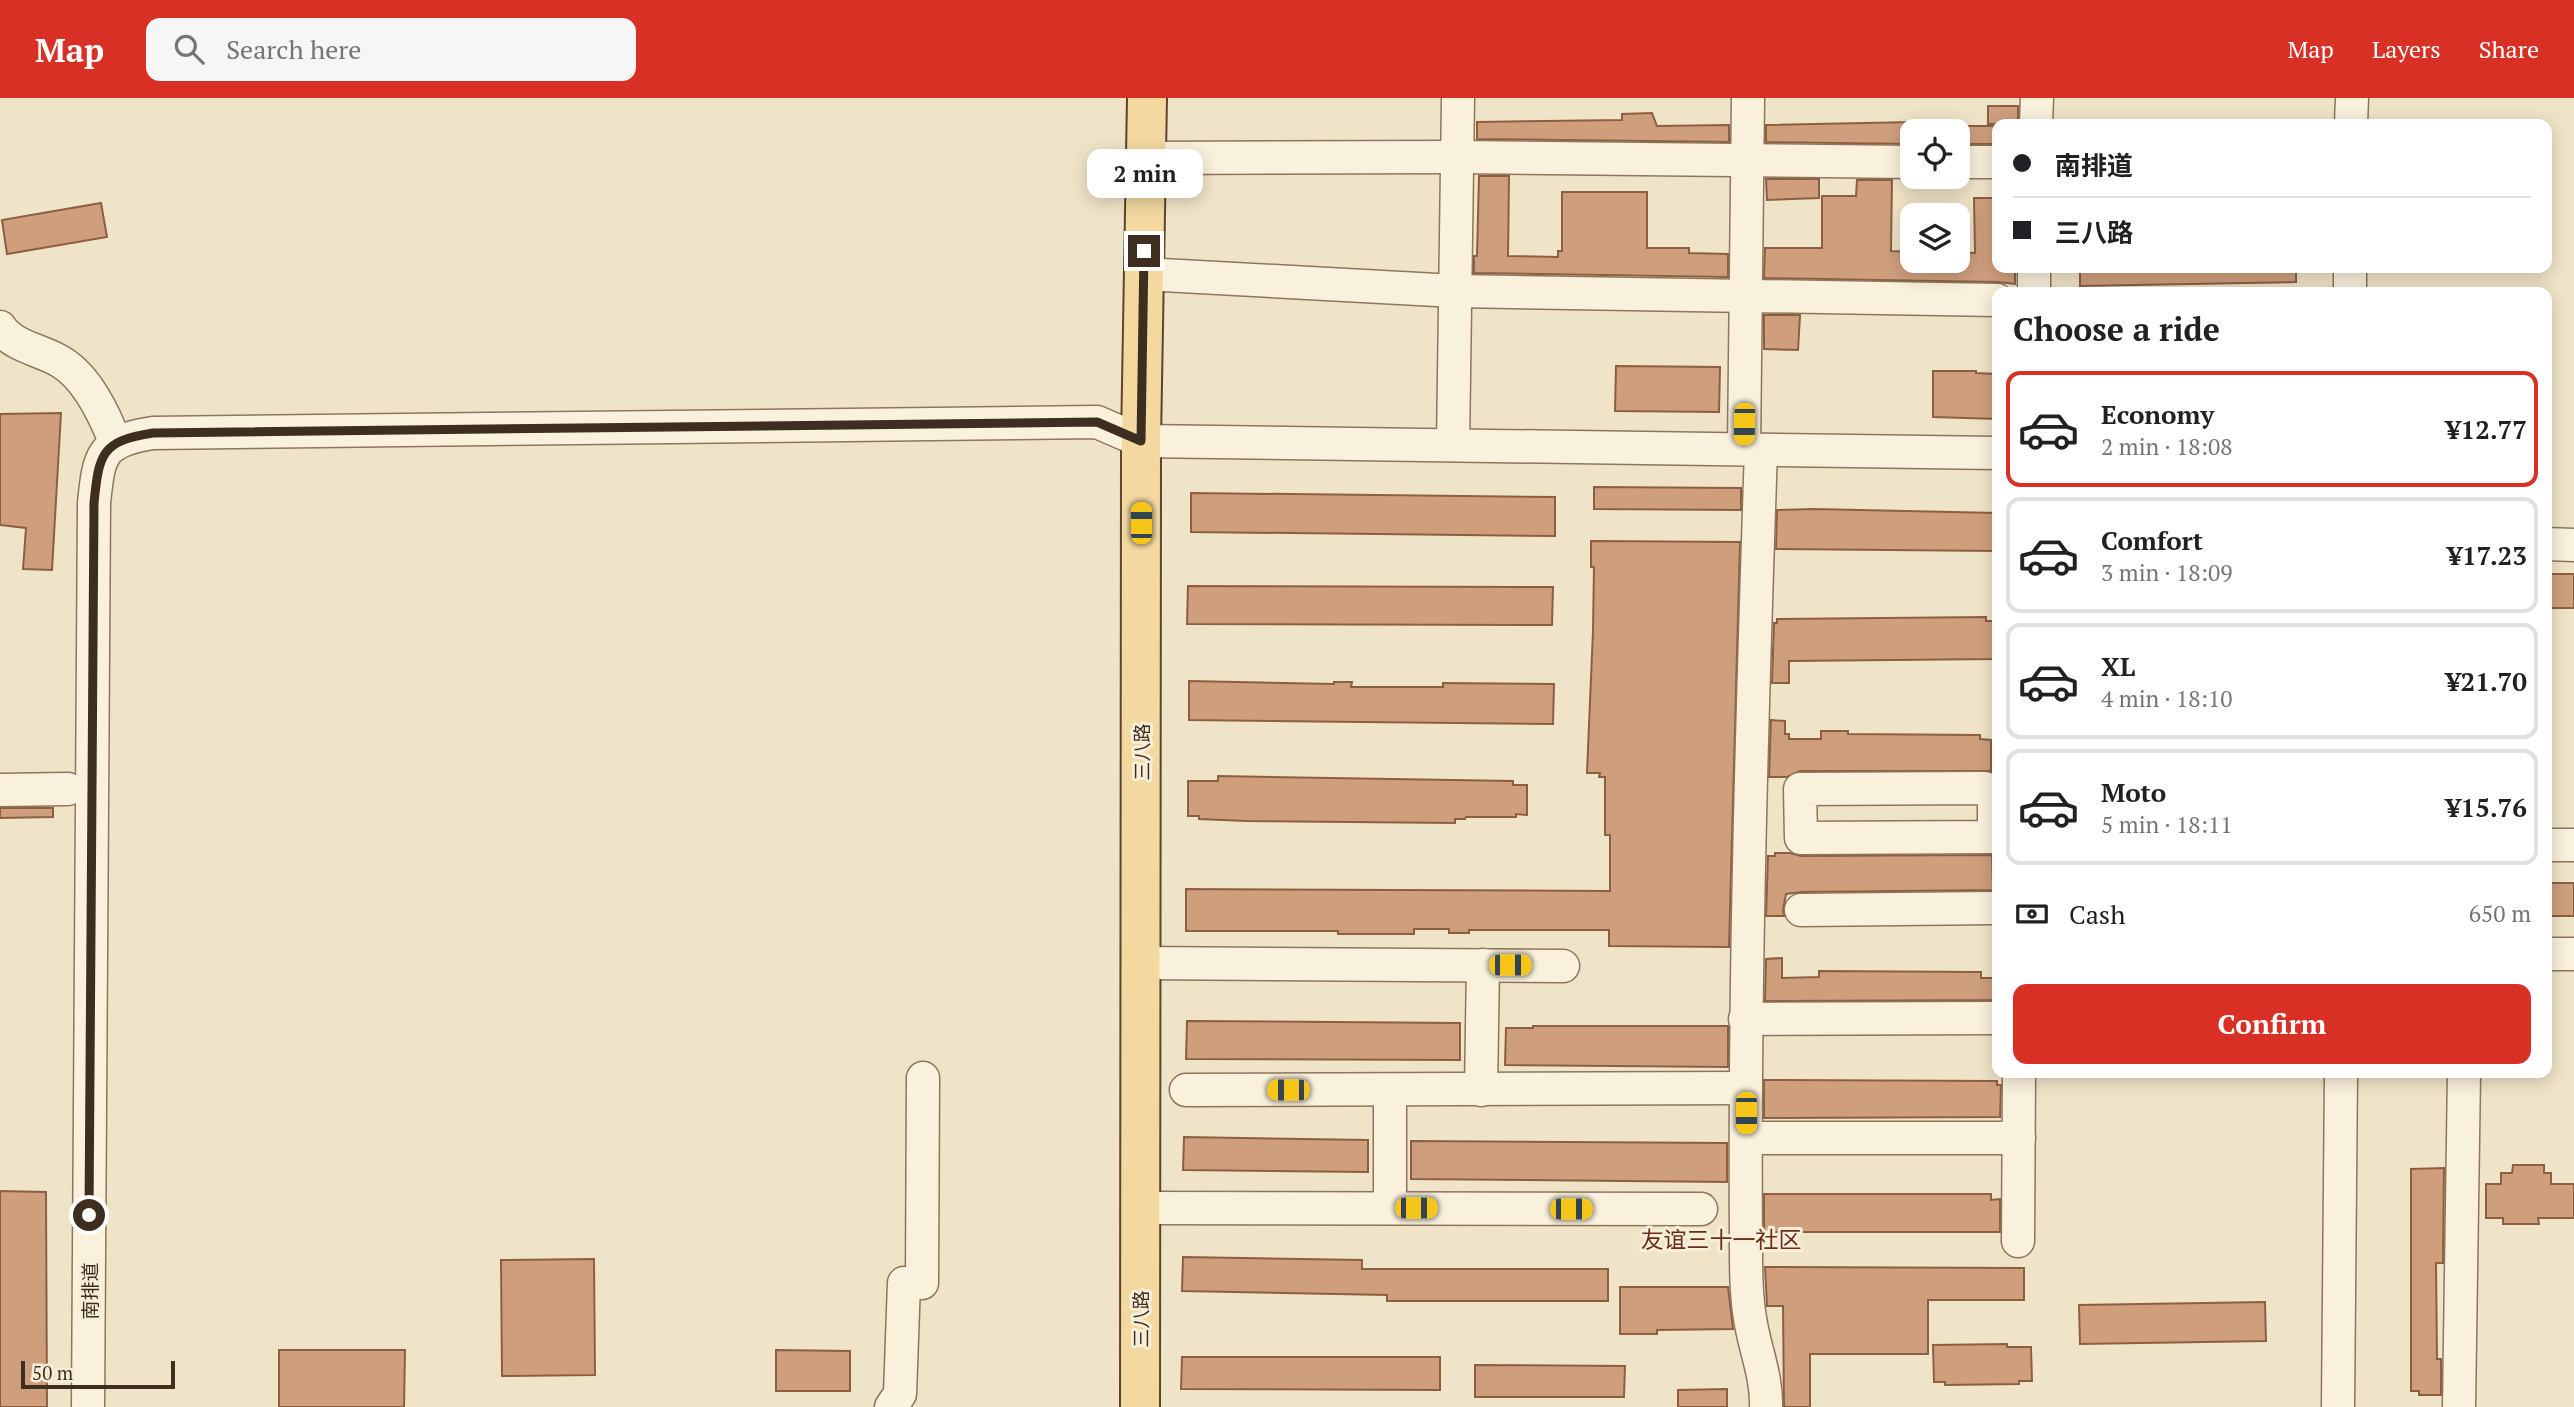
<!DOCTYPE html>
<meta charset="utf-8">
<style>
:root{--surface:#fff;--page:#f6f6f6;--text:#202124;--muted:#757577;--line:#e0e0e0;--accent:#d93025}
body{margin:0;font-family:"PT Serif","Noto Sans SC",serif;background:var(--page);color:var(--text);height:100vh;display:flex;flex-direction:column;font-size:26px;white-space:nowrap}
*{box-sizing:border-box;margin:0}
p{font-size:23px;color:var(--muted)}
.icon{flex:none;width:38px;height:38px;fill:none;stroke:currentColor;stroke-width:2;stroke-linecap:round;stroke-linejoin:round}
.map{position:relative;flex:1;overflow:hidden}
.drawer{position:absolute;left:1992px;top:189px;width:560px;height:791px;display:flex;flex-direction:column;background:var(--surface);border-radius:14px;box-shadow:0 4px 18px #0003}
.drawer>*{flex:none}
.banner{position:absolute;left:1992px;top:21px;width:560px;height:154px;border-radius:14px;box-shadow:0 4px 18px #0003;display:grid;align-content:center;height:154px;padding:0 21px;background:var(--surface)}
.fabs{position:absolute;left:1900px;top:21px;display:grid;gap:14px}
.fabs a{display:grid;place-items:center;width:70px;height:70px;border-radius:14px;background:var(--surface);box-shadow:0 4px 18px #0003;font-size:35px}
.scale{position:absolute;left:21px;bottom:18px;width:154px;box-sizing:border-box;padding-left:7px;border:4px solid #3d2e20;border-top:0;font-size:19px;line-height:24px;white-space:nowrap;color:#3d2e20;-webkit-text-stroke:5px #f7eed8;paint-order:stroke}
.end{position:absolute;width:32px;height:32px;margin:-16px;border:9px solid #3d2e20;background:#fff;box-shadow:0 0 0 4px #fff}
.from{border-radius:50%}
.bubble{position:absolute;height:49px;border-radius:14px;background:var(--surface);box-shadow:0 4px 18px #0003;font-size:23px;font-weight:800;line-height:49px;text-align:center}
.car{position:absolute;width:21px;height:42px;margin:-21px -10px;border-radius:9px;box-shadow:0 0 5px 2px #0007;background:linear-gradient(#f5c518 24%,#345 0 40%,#f5c518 0 76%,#345 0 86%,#f5c518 0)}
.banner b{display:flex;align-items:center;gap:24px;height:66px;font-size:26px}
.banner b+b{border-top:2px solid var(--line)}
.banner i{width:18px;height:18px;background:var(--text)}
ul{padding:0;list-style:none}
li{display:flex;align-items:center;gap:21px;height:116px;margin:0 14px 10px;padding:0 7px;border:4px solid var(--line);border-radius:14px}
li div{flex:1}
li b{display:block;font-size:26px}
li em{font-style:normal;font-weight:800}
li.active{border-color:var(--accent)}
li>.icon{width:63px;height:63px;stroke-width:1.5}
h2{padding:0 21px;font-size:32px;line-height:84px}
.pay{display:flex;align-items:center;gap:18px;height:77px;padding:0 21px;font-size:26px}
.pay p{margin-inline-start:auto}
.button{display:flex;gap:14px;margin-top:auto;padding:14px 21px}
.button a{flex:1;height:80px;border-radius:14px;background:var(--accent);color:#fff;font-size:28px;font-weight:800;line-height:80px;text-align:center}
header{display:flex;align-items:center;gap:42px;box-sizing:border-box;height:98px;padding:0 35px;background:var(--accent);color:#fff}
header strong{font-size:33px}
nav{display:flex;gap:38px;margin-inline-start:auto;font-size:24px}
.search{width:490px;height:63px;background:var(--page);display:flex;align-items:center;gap:18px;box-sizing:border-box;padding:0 24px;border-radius:14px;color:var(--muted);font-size:26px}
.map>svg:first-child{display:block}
.building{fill:#cf9f7d;stroke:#8d5f41;stroke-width:2}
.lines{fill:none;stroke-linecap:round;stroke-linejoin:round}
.minor-casing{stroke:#8d765c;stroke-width:35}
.major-casing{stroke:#5b4430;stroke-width:42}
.minor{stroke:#faf1dc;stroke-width:32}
.major{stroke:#f3d9a0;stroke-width:38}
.route{stroke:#3d2e20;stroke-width:9}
.labels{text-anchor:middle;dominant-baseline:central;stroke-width:6;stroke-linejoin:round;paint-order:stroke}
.street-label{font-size:19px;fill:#3d2e20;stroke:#f7eed8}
.quarter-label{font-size:23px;fill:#6b2e1e;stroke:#f7eed8}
</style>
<header>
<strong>Map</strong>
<div class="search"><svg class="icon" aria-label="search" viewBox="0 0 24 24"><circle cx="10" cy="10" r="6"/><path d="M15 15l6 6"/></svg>Search here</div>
<nav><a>Map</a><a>Layers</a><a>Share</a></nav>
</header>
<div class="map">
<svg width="2574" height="1309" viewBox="0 0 2574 1309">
<rect width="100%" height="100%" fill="#f0e4c8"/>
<g class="building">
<rect x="1988" y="8" width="30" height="18"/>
<polygon points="1652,15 1657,28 1729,27 1729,44 1477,41 1477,24 1622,22 1622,16"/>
<polygon points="1913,24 1913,46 1766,44 1766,27"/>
<rect x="1958" y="28" width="39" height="18"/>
<polygon points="1479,78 1509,78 1508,158 1558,159 1558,153 1562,153 1562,94 1647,94 1647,150 1689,150 1689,155 1728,156 1728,179 1474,175 1474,158 1477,158"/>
<polygon points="1766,81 1819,81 1819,100 1767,102"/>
<polygon points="1857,82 1892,82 1891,153 1913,154 1913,163 1958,163 1958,154 1975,155 1974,100 1997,100 1997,170 2015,170 2015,186 1997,184 1764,180 1765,150 1822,150 1822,98 1856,98"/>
<polygon points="101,105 107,139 7,156 2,122"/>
<polygon points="2080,170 2296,170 2296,184 2080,188"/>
<polygon points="1764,217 1800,217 1798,252 1764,251"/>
<polygon points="1616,268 1720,269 1719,314 1615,313"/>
<polygon points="1933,273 1976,273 1976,275 1997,276 1997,321 1933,319"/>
<polygon points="61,315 52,472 23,471 26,430 0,427 0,316"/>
<polygon points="1594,389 1741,390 1741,412 1594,411"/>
<polygon points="1191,395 1555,399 1555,438 1191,434"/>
<polygon points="1814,411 1997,415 1997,453 1776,451 1777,412"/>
<polygon points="1591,443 1740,444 1729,849 1609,848 1609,832 1469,832 1469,835 1449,835 1449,831 1414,831 1414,836 1338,836 1338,833 1186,833 1186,791 1610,793 1610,737 1605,737 1605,679 1599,679 1600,675 1587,675 1593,533 1594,469 1591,469"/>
<rect x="2546" y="476" width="28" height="34"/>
<polygon points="1188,488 1553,489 1552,527 1187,526"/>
<polygon points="1986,519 1986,523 1995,523 1995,561 1789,563 1789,585 1772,585 1774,525 1777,525 1777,521"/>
<polygon points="1189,583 1334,586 1334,584 1352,584 1351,589 1443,589 1443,585 1554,586 1553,626 1189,622"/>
<polygon points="1771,622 1785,623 1785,636 1789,636 1789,641 1821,641 1821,633 1848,633 1848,636 1980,637 1980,641 1991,642 1991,673 1800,673 1787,679 1769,679"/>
<polygon points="1218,678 1513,683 1513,687 1527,687 1527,717 1516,716 1516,719 1466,719 1465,721 1455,721 1455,725 1246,723 1199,721 1199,718 1188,718 1188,683 1218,683"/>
<polygon points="0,710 53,710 53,719 0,720"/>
<polygon points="1775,755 1790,755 1801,758 1992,757 1993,792 1801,794 1786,796 1783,812 1784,818 1766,818 1768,758 1775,758"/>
<rect x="2546" y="785" width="28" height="33"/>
<polygon points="1782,860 1782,880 1819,879 1819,873 1981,874 1981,880 1997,880 1997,902 1765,903 1766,861"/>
<polygon points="1187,923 1460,925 1460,962 1186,961"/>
<polygon points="1533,928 1728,928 1728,969 1505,967 1506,930 1533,930"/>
<polygon points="1764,982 1997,983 1997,987 2001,987 2000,1019 1764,1020"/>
<polygon points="1184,1039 1368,1042 1368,1074 1183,1072"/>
<polygon points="1411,1043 1727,1045 1727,1084 1411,1081"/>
<polygon points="2513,1067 2544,1067 2544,1075 2551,1075 2551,1086 2574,1086 2574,1120 2538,1120 2539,1126 2503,1126 2503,1120 2486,1120 2486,1086 2501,1086 2501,1075 2512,1075"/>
<polygon points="2444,1070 2443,1165 2436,1165 2437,1261 2441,1261 2441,1297 2419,1297 2419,1293 2411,1293 2411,1071"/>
<polygon points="0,1093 46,1094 47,1309 0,1309"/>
<polygon points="1764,1096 1991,1096 1991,1102 2000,1101 2000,1134 1764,1134"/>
<polygon points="1183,1159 1362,1162 1362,1171 1608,1171 1608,1203 1387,1203 1387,1197 1182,1193"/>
<polygon points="594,1161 595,1277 502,1278 501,1162"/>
<polygon points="1765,1169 2024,1170 2024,1202 1928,1202 1928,1256 1810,1256 1810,1309 1784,1309 1783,1208 1767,1208"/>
<polygon points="1620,1189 1728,1189 1733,1231 1657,1232 1657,1236 1620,1236"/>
<polygon points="2265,1204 2266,1243 2080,1246 2079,1207"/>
<polygon points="2007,1246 2007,1249 2031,1249 2032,1283 2019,1283 2019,1286 1945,1287 1945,1284 1934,1284 1933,1247"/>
<polygon points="279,1252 405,1252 404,1309 279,1309"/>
<polygon points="776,1252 850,1253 850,1293 776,1293"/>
<polygon points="1182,1259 1440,1259 1440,1292 1181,1291"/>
<polygon points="1475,1267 1625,1268 1624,1299 1475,1299"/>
<polygon points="1727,1291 1727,1309 1678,1309 1678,1292"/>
</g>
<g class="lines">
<g class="minor-casing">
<g id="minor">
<polyline points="2036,26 2037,0"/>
<polyline points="2351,26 2352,0"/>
<polyline points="1146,60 1457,59 1913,64"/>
<polyline points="1958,64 1997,64"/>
<polyline points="1144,176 1455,193 1997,202"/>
<polyline points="2034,194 2034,170"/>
<polyline points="2350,194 2350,170"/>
<path d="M0 229C13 249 42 252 61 264 88 280 105 318 116 346"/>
<polyline points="1453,347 1458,0"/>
<polyline points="1744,351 1748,0"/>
<path d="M1761 352C1752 617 1744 882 1746 1147 1746 1173 1746 1200 1751 1226 1756 1254 1767 1280 1766 1309"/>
<polyline points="2546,446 2574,447"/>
<polyline points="0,692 68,691"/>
<polyline points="1994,696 1994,739 1801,740 1800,691 1985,690 1997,696"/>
<polyline points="2546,747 2574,747"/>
<polyline points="1801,812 1997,810"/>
<polyline points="2546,856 2574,856"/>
<polyline points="1141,865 1563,868"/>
<polyline points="1745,921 1997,920"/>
<polyline points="1186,992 1746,990"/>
<polyline points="1481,992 1483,867"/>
<polyline points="1746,1040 2019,1040"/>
<polyline points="1141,1110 1701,1111"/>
<polyline points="1390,1110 1390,992"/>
<polyline points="2018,1143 2019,975"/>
<path d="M88 1309 94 405C99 356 101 343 153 335L1097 324 1141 343 1997 355"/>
<polyline points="891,1309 900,1296 904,1185 922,1185 923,980"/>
<polyline points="2338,1309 2341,975"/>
<polyline points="2459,1309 2464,975"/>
</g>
</g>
<g class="major-casing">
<polyline id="major" points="1140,1309 1141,343 1147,0"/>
</g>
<use href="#minor" class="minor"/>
<use href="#major" class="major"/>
</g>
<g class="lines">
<path class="route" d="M89 1117 94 405C99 356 101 343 153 335L1097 324 1141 343 1144 153"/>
</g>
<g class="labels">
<g class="street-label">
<text transform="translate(1141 654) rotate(-90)">三八路</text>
<text transform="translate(89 1193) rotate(-90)">南排道</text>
<text transform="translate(1140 1221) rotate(-90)">三八路</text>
</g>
<g class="quarter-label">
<text x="1721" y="1141">友谊三十一社区</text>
</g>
</g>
</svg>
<div class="fabs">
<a><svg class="icon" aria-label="locate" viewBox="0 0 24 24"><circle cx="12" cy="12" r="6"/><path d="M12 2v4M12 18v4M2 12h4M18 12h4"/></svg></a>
<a><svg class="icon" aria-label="layers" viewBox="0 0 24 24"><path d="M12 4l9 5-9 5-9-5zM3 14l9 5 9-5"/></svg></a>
</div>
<div class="scale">50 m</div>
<i class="end from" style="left:89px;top:1117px"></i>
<i class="end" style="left:1144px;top:153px"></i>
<div class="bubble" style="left:1087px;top:51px;width:116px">2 min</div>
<i class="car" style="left:1744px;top:326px;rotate:181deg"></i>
<i class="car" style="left:1141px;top:425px;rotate:0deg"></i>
<i class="car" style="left:1510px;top:867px;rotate:90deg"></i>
<i class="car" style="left:1288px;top:992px;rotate:270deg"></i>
<i class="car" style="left:1746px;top:1015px;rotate:180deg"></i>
<i class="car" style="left:1416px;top:1110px;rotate:90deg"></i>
<i class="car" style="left:1571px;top:1111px;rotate:90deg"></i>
<div class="banner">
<b><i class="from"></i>南排道</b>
<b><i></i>三八路</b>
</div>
<section class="drawer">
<h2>Choose a ride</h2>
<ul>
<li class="active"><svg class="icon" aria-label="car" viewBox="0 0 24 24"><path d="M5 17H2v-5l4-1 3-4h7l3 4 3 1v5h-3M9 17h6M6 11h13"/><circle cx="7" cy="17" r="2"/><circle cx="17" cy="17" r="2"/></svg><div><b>Economy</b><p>2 min · 18:08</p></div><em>¥12.77</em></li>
<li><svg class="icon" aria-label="car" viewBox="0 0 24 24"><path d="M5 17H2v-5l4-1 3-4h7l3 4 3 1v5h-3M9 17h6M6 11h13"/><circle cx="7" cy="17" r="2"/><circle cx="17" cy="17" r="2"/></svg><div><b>Comfort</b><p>3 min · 18:09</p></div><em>¥17.23</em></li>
<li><svg class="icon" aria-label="car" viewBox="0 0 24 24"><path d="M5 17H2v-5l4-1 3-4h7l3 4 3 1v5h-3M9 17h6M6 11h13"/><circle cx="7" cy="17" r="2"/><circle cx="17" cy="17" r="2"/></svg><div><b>XL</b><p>4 min · 18:10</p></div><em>¥21.70</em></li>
<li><svg class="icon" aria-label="car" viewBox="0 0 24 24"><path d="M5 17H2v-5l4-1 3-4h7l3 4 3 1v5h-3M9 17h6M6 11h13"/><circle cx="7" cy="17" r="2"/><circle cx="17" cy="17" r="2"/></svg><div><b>Moto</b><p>5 min · 18:11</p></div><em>¥15.76</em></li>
</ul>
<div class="pay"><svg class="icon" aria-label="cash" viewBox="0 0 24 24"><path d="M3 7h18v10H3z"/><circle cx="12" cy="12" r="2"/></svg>Cash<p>650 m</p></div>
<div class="button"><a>Confirm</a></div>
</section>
</div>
